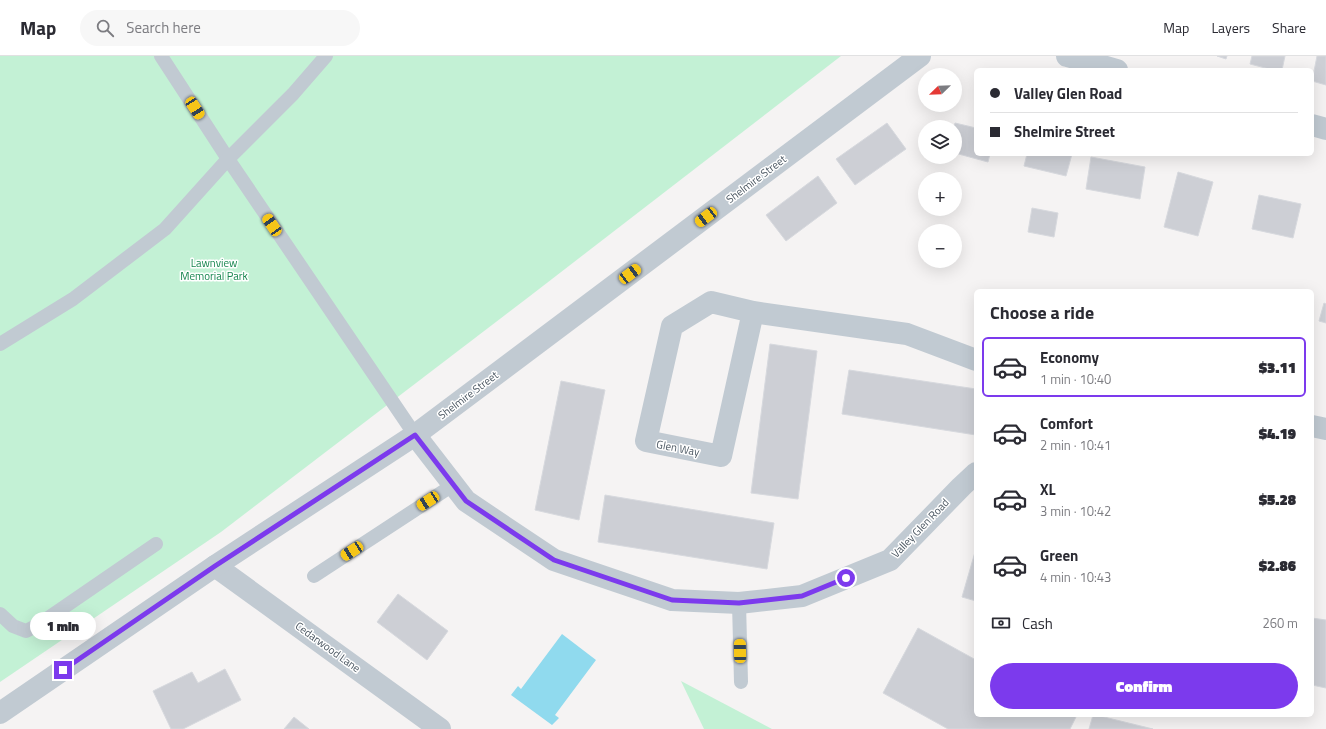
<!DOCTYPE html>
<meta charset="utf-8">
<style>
:root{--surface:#fff;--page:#f7f7f7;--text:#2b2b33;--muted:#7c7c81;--line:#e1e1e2;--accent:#7c3aed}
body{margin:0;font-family:"Titillium Web",sans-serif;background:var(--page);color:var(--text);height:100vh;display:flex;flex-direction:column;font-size:15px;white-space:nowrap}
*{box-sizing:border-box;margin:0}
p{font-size:13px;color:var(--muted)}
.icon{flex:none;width:22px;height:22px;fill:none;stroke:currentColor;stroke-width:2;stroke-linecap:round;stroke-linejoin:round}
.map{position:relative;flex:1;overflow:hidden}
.details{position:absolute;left:974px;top:233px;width:340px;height:428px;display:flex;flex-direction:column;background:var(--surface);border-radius:6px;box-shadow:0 4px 16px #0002}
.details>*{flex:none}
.hud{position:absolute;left:974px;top:12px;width:340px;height:88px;border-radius:6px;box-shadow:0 4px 16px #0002;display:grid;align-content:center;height:88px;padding:0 16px;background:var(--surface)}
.needle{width:26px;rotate:247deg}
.tools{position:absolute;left:918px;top:12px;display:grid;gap:8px}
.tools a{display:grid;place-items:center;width:44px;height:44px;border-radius:50%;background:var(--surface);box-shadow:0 4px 16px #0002;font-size:20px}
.end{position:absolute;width:18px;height:18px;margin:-9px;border:5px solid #7c3aed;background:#fff;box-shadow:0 0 0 2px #fff}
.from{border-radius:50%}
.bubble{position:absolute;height:28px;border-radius:14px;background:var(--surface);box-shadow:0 4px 16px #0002;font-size:13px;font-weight:800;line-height:28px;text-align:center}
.car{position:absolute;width:12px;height:24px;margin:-12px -6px;border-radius:5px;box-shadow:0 0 3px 1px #0007;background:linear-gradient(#f5c518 24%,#345 0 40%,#f5c518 0 76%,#345 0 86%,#f5c518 0)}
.hud b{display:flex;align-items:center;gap:14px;height:38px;font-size:15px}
.hud b+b{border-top:1px solid var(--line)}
.hud i{width:10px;height:10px;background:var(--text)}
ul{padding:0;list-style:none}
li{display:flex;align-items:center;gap:12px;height:60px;margin:0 8px 6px;padding:0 8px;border:2px solid transparent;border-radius:6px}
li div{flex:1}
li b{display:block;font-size:15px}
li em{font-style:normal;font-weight:800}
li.current{border-color:var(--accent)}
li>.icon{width:36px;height:36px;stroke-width:1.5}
h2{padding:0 16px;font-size:18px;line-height:48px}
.pay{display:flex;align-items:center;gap:10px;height:44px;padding:0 16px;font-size:15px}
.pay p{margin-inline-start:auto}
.cta{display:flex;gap:8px;margin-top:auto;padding:8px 16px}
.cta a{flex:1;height:46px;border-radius:24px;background:var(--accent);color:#fff;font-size:16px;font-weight:800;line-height:46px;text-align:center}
header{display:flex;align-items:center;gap:24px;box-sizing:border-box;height:56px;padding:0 20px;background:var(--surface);border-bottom:1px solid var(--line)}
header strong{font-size:19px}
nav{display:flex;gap:22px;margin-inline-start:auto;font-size:14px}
.search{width:280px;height:36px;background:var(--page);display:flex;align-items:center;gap:10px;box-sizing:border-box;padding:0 14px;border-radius:22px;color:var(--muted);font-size:15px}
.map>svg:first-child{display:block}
.green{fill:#c3f1d5}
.water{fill:#90daee}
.building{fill:#cdcfd5;stroke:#d7d9de}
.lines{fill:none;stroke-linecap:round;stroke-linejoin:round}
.lane{stroke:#c1cad2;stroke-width:14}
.street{stroke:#c1cad2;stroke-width:22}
.route{stroke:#7c3aed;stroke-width:5}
.labels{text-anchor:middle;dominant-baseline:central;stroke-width:3;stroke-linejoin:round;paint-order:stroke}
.street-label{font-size:11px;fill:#4a5661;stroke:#fff}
.park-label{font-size:11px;fill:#17864f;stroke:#fff}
</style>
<header>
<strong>Map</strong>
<div class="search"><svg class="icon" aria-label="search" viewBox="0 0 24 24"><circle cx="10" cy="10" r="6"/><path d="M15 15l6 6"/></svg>Search here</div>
<nav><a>Map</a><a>Layers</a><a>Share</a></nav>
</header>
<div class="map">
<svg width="1326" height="673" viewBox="0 0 1326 673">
<rect width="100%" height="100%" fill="#f5f3f3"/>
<g class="green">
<polygon points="0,0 841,0 530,240 221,476 0,626"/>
<polygon points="681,625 772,673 704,673"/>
</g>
<polygon class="water" points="562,578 596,604 555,659 559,662 552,669 511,639 518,630 521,633"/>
<g class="building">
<polygon points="1217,0 1227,0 1226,3"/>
<polygon points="1252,0 1285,0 1282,14 1273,14 1250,8"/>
<polygon points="1317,0 1326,0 1326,29 1312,25"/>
<polygon points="887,67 906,93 855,129 836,103"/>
<polygon points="955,67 976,72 976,98 990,98 988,106 955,97 954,71"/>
<polygon points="1027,98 1072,98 1066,120 1024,110"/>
<polygon points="1091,101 1145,111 1140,143 1086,133"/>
<polygon points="1178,116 1213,126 1198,180 1164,171"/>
<polygon points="818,120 837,147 786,185 766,159"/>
<polygon points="1259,139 1301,148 1293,182 1252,173"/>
<polygon points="1032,152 1058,157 1054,181 1028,176"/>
<polygon points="1324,247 1326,248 1326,267 1319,265"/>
<polygon points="770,288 817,295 798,443 751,437"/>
<polygon points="849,314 976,333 976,379 842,358"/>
<polygon points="561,325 605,334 579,464 535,454"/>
<polygon points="605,439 774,467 767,513 598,486"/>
<polygon points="975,496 976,496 976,545 962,541"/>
<polygon points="398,538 448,575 427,604 377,566"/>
<polygon points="1312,562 1326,564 1326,632 1312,629"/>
<polygon points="918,572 976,604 976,659 1077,659 1070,673 948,673 883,637"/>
<polygon points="225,613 241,644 183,673 171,673 153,635 192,616 198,627"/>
<polygon points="1093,659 1096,659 1153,673 1089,673"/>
<polygon points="294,661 309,673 284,673"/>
</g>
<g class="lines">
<g class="lane">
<polyline points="161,0 228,103 415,379"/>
<polyline points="0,288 73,243 165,173 228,103 293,38 326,0"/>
<polyline points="314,520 453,429"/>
<polyline points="739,547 741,626"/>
<polyline points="0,558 13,570 26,575 38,569 156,488"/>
</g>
<g class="street">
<polyline points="1067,0 1117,14"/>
<polyline points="1312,69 1326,73"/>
<polyline points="753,256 721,400 646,385 672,270 711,246 753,256 907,278 976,304"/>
<polyline points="1312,370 1326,373"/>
<polyline points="415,379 466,445 554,504 672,544 739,547 802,540 890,504 961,431 976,417"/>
<polyline points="215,510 440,673"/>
<polyline points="0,657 215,510 415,379 920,0"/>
</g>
</g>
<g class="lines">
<polyline class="route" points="63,614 215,510 415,379 466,445 554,504 672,544 739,547 802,540 846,522"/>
</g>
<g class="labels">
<g class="street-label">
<text transform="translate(756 123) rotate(-37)">Shelmire Street</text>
<text transform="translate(468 339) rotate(-37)">Shelmire Street</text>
<text transform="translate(678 392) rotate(11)">Glen Way</text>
<text transform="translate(920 472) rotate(-46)">Valley Glen Road</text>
<text transform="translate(328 591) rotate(36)">Cedarwood Lane</text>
</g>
<g class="park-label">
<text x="214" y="207">Lawnview<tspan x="214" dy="13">Memorial Park</tspan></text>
</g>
</g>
</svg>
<div class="tools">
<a><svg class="needle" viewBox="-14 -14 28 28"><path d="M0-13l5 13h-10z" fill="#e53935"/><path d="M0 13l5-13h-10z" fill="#7c7c81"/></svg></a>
<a><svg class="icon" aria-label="layers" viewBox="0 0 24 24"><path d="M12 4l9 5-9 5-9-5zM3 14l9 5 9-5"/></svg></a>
<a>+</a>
<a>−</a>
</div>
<i class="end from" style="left:846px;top:522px"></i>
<i class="end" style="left:63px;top:614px"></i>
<div class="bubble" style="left:30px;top:556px;width:66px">1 min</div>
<i class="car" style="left:195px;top:52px;rotate:147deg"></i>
<i class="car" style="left:706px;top:161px;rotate:233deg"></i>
<i class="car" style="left:272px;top:169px;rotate:326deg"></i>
<i class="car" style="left:630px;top:218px;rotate:53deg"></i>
<i class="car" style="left:428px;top:445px;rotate:237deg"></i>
<i class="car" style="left:352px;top:495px;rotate:237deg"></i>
<i class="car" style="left:740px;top:595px;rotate:359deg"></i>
<div class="hud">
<b><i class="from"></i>Valley Glen Road</b>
<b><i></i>Shelmire Street</b>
</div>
<section class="details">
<h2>Choose a ride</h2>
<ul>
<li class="current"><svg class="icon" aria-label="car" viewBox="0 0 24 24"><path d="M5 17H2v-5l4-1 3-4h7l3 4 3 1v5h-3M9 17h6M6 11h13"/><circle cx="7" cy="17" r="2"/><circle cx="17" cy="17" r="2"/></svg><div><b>Economy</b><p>1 min · 10:40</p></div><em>$3.11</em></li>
<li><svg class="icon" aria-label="car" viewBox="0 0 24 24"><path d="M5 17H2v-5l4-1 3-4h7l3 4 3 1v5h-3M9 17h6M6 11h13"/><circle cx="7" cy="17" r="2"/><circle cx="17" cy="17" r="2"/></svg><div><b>Comfort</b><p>2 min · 10:41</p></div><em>$4.19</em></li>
<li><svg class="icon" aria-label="car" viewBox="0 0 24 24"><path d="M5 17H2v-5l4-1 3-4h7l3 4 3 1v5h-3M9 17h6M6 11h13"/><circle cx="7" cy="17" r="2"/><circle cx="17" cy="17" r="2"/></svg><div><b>XL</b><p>3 min · 10:42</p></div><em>$5.28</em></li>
<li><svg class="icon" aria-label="car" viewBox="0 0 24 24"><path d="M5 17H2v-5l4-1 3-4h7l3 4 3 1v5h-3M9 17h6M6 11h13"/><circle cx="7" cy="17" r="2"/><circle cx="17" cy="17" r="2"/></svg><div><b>Green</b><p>4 min · 10:43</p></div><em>$2.86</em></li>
</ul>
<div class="pay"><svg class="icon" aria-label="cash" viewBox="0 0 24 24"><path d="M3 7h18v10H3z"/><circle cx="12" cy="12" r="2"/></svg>Cash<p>260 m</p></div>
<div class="cta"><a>Confirm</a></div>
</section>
</div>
